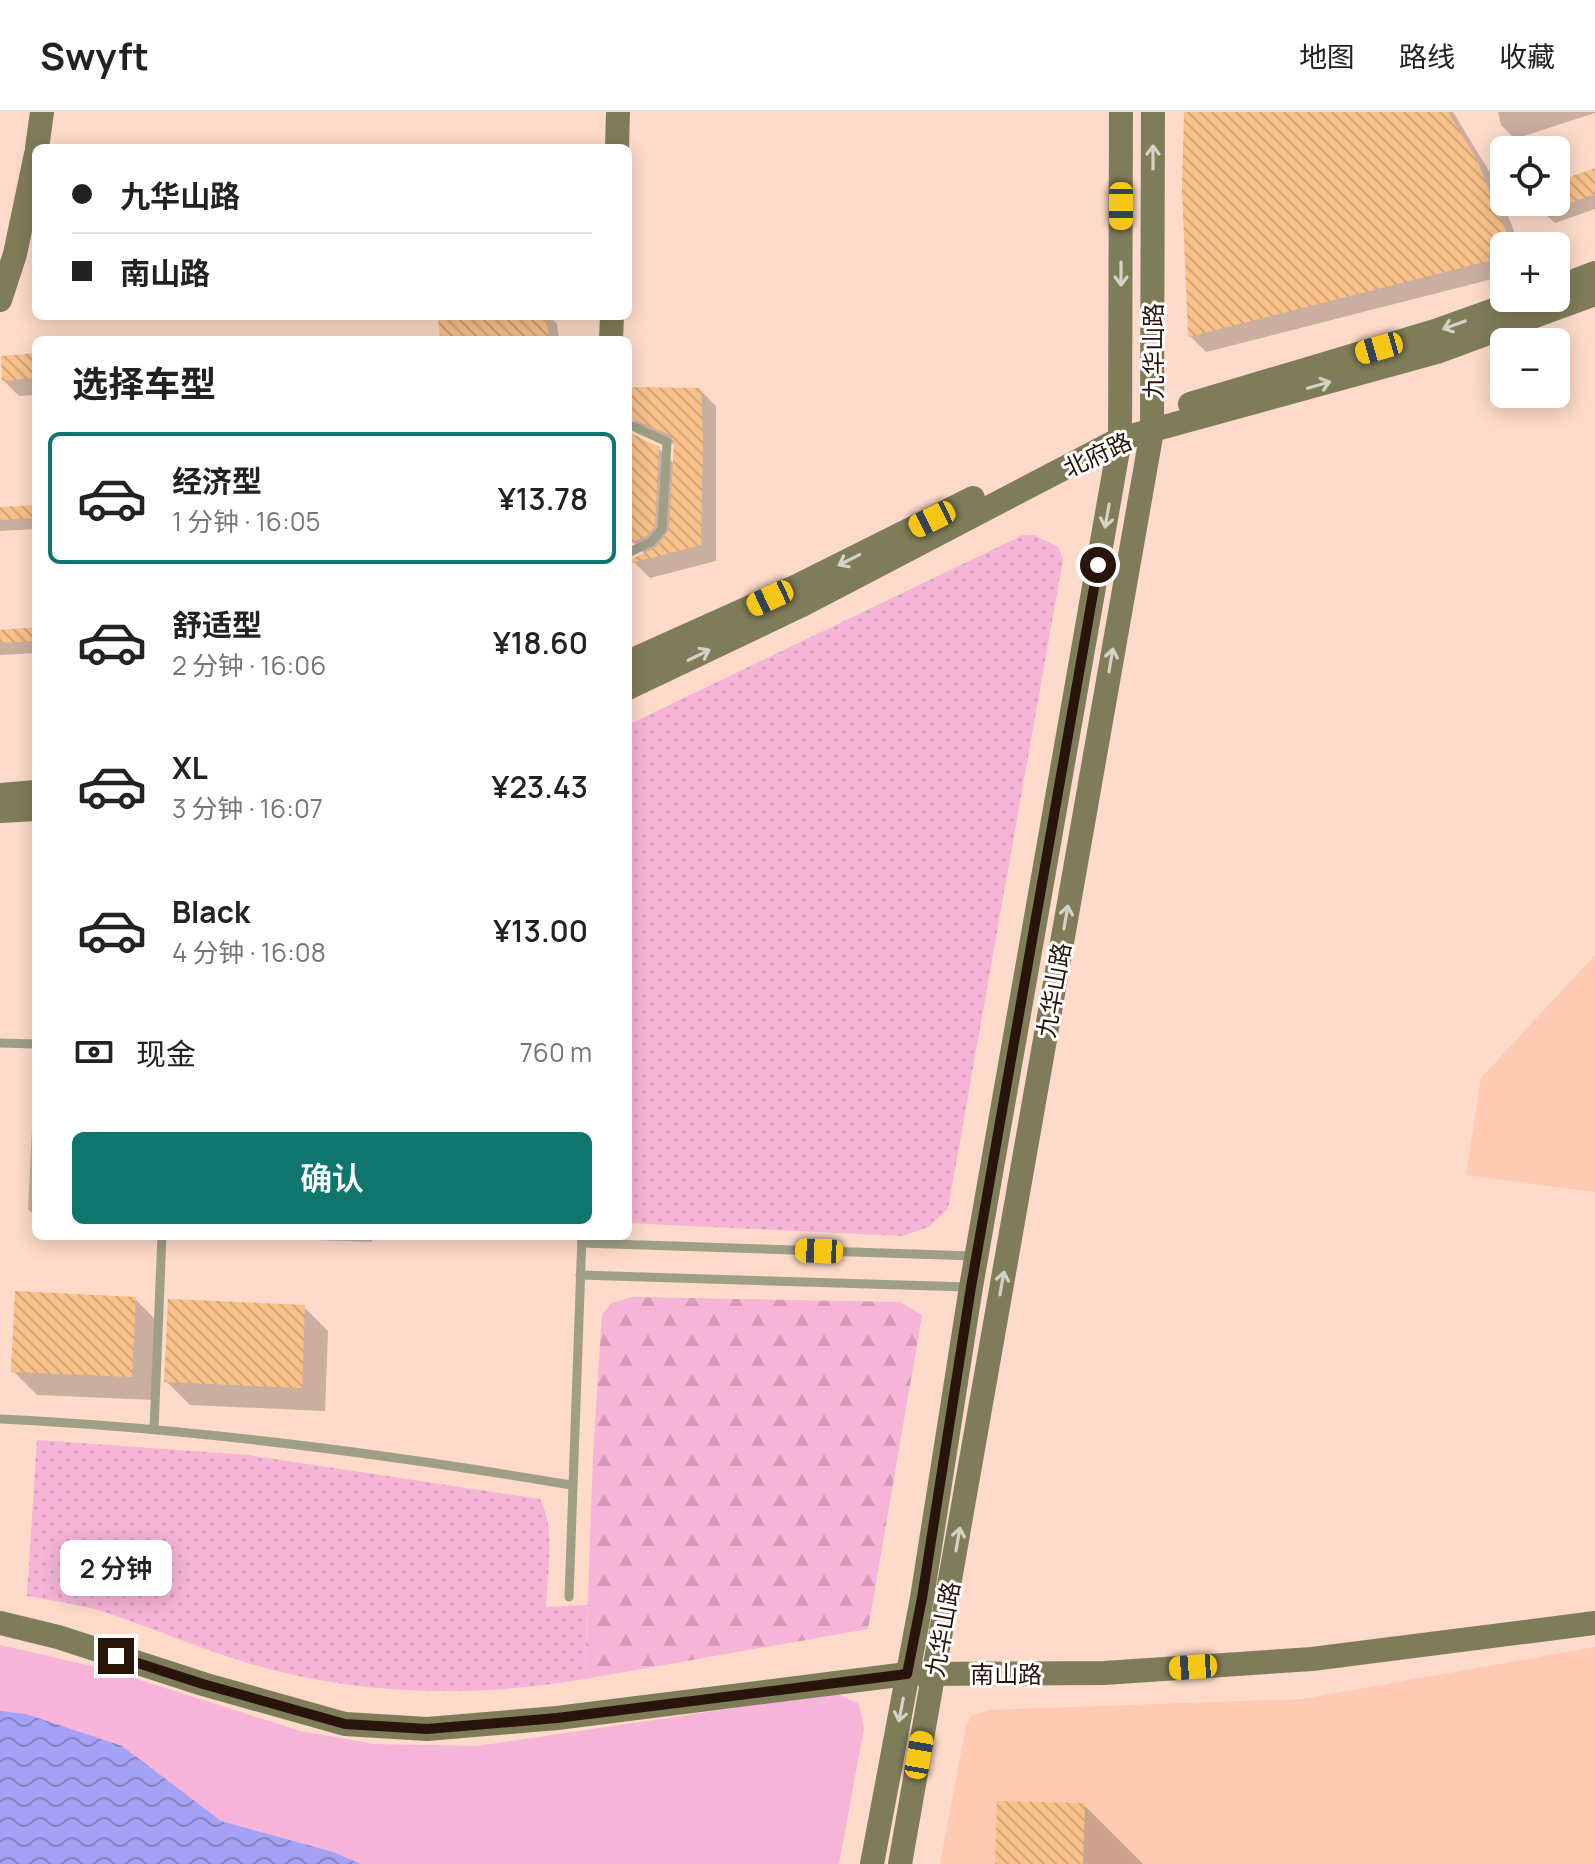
<!DOCTYPE html>
<html lang="zh">
<meta charset="utf-8">
<style>
:root{--surface:#fff;--page:#f2f2f2;--text:#222;--muted:#767676;--line:#e0e0e0;--accent:#0f766e}
body{margin:0;font-family:Manrope,"Noto Sans SC",sans-serif;background:var(--page);color:var(--text);height:100vh;display:flex;flex-direction:column;font-size:30px;white-space:nowrap}
*{box-sizing:border-box;margin:0}
p{font-size:26px;color:var(--muted)}
.icon{flex:none;width:44px;height:44px;fill:none;stroke:currentColor;stroke-width:2;stroke-linecap:round;stroke-linejoin:round}
.map{position:relative;flex:1;overflow:hidden}
.drawer{position:absolute;left:32px;top:224px;width:600px;height:904px;display:flex;flex-direction:column;background:var(--surface);border-radius:12px;box-shadow:0 4px 20px #0003}
.drawer>*{flex:none}
.top-card{position:absolute;left:32px;top:32px;width:600px;height:176px;border-radius:12px;box-shadow:0 4px 20px #0003;display:grid;align-content:center;height:176px;padding:0 40px;background:var(--surface)}
.tools{position:absolute;left:1490px;top:24px;display:grid;gap:16px}
.tools a{display:grid;place-items:center;width:80px;height:80px;border-radius:12px;background:var(--surface);box-shadow:0 4px 20px #0003;font-size:40px}
.end{position:absolute;width:36px;height:36px;margin:-18px;border:10px solid #28140a;background:#fff;box-shadow:0 0 0 4px #fff}
.from{border-radius:50%}
.bubble{position:absolute;height:56px;border-radius:12px;background:var(--surface);box-shadow:0 4px 20px #0003;font-size:26px;font-weight:600;line-height:56px;text-align:center}
.car{position:absolute;width:24px;height:48px;margin:-24px -12px;border-radius:10px;box-shadow:0 0 6px 2px #0007;background:linear-gradient(#f5c518 24%,#345 0 40%,#f5c518 0 76%,#345 0 86%,#f5c518 0)}
.top-card b{display:flex;align-items:center;gap:28px;height:76px;font-size:30px}
.top-card b+b{border-top:2px solid var(--line)}
.top-card i{width:20px;height:20px;background:var(--text)}
ul{padding:0;list-style:none}
li{display:flex;align-items:center;gap:24px;height:132px;margin:0 16px 12px;padding:0 24px;border:4px solid transparent;border-radius:12px}
li div{flex:1}
li b{display:block;font-size:30px}
li em{font-style:normal;font-weight:600}
li.current{border-color:var(--accent)}
li>.icon{width:72px;height:72px;stroke-width:1.5}
h2{padding:0 40px;font-size:36px;line-height:96px}
.pay{display:flex;align-items:center;gap:20px;height:88px;padding:0 40px;font-size:30px}
.pay p{margin-inline-start:auto}
.primary-button{display:flex;gap:16px;margin-top:auto;padding:16px 40px}
.primary-button a{flex:1;height:92px;border-radius:12px;background:var(--accent);color:#fff;font-size:32px;font-weight:600;line-height:92px;text-align:center}
header{display:flex;align-items:center;gap:48px;box-sizing:border-box;height:112px;padding:0 40px;background:var(--surface);border-bottom:2px solid var(--line)}
header strong{font-size:38px}
nav{display:flex;gap:44px;margin-inline-start:auto;font-size:28px}
.map>svg:first-child{display:block}
.built{fill:#ffcab2}
.grass{fill:url(#grass-dots)}
.forest{fill:url(#forest-firs)}
.park{fill:#f6b5d8}
.water{fill:url(#water-waves)}
.shadow{fill:#0003}
.building{fill:url(#building-back-hatch)}
.lines{fill:none;stroke-linecap:round;stroke-linejoin:round}
.lane{stroke:#9f9e86;stroke-width:9}
.secondary{stroke:#7f7d59;stroke-width:24}
.oneway{stroke:#d2d2c5}
.route{stroke:#28140a;stroke-width:10}
.labels{text-anchor:middle;dominant-baseline:central;stroke-width:6;stroke-linejoin:round;paint-order:stroke}
.street-label{font-size:24px;fill:#28140a;stroke:#fff}
</style>
<header>
<strong>Swyft</strong>
<nav><a>地图</a><a>路线</a><a>收藏</a></nav>
</header>
<div class="map">
<svg width="1595" height="1752" viewBox="0 0 1595 1752">
<defs>
<pattern id="grass-dots" width="8" height="8" patternUnits="userSpaceOnUse" patternTransform="scale(2)"><rect width="8" height="8" fill="#f6b5d8"/><path d="M2 2h.1M6 6h.1" fill="none" stroke="#d39bb8" stroke-width="1.8" stroke-linecap="round"/></pattern>
<pattern id="forest-firs" width="22" height="20" patternUnits="userSpaceOnUse" patternTransform="scale(2)"><rect width="22" height="20" fill="#f6b5d8"/><path d="M5 1l3.5 6h-7zM16 11l3.5 6h-7z" fill="#d39bb8"/></pattern>
<pattern id="water-waves" width="16" height="10" patternUnits="userSpaceOnUse" patternTransform="scale(2)"><rect width="16" height="10" fill="#a5a1f4"/><path d="M0 5q4-4 8 0t8 0" fill="none" stroke="#8682c4"/></pattern>
<pattern id="building-back-hatch" width="6" height="6" patternUnits="userSpaceOnUse" patternTransform="scale(2)"><rect width="6" height="6" fill="#f8c18a"/><path d="M-1 5l2 2M0 0l6 6M5-1l2 2" fill="none" stroke="#d5a576"/></pattern>
</defs>
<rect width="100%" height="100%" fill="#fddac9"/>
<g class="built">
<polygon points="1595,843 1595,1080 1466,1063 1481,966"/>
<polygon points="1595,1535 1595,1752 940,1752 966,1614 972,1604 988,1598 1303,1587"/>
</g>
<g class="grass">
<polygon points="1023,423 1034,423 1058,435 1063,447 948,1097 928,1115 902,1124 628,1111 628,613"/>
<path d="M37 1328 248 1343 540 1387C556 1418 547 1460 546 1495L587 1493 585 1567C474 1586 356 1584 248 1551 201 1537 157 1518 111 1502 84 1493 55 1489 27 1484Z"/>
</g>
<polygon class="forest" points="632,1185 900,1190 922,1203 868,1517 585,1567 593,1344 602,1202 612,1191"/>
<polygon class="park" points="0,1533 109,1558 300,1619 375,1632 478,1634 836,1581 859,1592 864,1616 839,1752 0,1752"/>
<polygon class="water" points="0,1599 26,1602 122,1634 221,1709 333,1740 361,1752 0,1752"/>
<g class="shadow">
<polygon points="1186,0 1453,0 1492,64 1520,134 1504,134 1504,164 1206,240 1190,224"/>
<polygon points="1498,0 1595,0 1595,1 1515,27 1501,13"/>
<polygon points="1595,58 1595,97 1555,111 1543,100 1542,90 1556,90 1556,72"/>
<polygon points="440,204 549,204 557,212 559,228 443,228"/>
<polygon points="36,243 36,283 19,284 3,268"/>
<polygon points="700,278 716,294 716,449 650,466 634,450 646,443 633,430 629,323 658,336 675,353 676,333 646,320 629,304"/>
<polygon points="36,395 36,417 0,419 0,397"/>
<polygon points="36,517 36,541 0,543 0,520"/>
<polygon points="32,1017 36,1017 36,1105 28,1097"/>
<polygon points="209,1124 372,1124 372,1130"/>
<polygon points="135,1187 159,1211 155,1288 37,1283 13,1259"/>
<polygon points="304,1195 328,1219 325,1299 190,1293 166,1269"/>
<polygon points="1084,1693 1143,1752 997,1752"/>
</g>
<g class="building">
<polygon points="1184,0 1448,0 1476,46 1512,134 1504,134 1504,145 1188,225 1182,77"/>
<polygon points="1595,56 1595,82 1556,96 1556,70"/>
<polygon points="438,204 546,204 549,225 440,228"/>
<polygon points="36,241 36,266 2,269 1,244"/>
<polygon points="632,275 701,276 703,328 701,433 632,451 632,447 656,435 669,418 674,330 670,323 628,305"/>
<polygon points="628,320 659,335 655,414 646,424 631,431"/>
<polygon points="36,393 36,406 0,408 0,395"/>
<polygon points="36,515 36,529 0,531 0,518"/>
<polygon points="15,1179 136,1185 132,1265 11,1260"/>
<polygon points="168,1187 305,1193 302,1276 164,1270"/>
<polygon points="997,1689 1085,1691 1083,1752 995,1752"/>
</g>
<g class="lines">
<g class="lane">
<polyline points="628,312 667,330 662,417 651,430 628,441"/>
<polyline points="0,931 36,932"/>
<polyline points="582,1131 974,1144"/>
<polyline points="580,1163 968,1175"/>
<path d="M0 1307C192 1316 381 1341 571 1373"/>
<polyline points="154,1317 162,1124"/>
<polyline points="569,1485 582,1124"/>
</g>
<g class="secondary">
<polyline points="37,36 42,0"/>
<polyline points="617,36 618,0"/>
<polyline points="1556,176 1595,161"/>
<polyline points="0,188 15,142 36,42"/>
<polyline points="611,228 612,204"/>
<polyline points="1190,292 1435,219 1527,186"/>
<polyline points="628,550 797,474 973,386"/>
<polyline points="628,576 800,494 1120,327 1437,240 1595,182"/>
<polyline points="0,683 36,680"/>
<polyline points="0,699 36,697"/>
<polyline points="0,1511 58,1525 203,1572 345,1612 427,1617 557,1606 907,1562 1104,1561 1312,1547 1595,1511"/>
<polyline points="872,1752 922,1486 971,1175 1120,327 1121,0"/>
<polyline points="900,1752 1152,319 1153,0"/>
</g>
</g>
<defs><path id="oneway-shaft" d="M-6 0H5M1.5-3L5.5 0L1.5 3" fill="none" stroke-width="1.6" stroke-linecap="round" stroke-linejoin="round" transform="scale(2)"/></defs>
<g class="oneway">
<use href="#oneway-shaft" transform="translate(1153 45) rotate(-90)"/>
<use href="#oneway-shaft" transform="translate(1121 162) rotate(90)"/>
<use href="#oneway-shaft" transform="translate(1454 213) rotate(160)"/>
<use href="#oneway-shaft" transform="translate(1319 273) rotate(-16)"/>
<use href="#oneway-shaft" transform="translate(1107 404) rotate(100)"/>
<use href="#oneway-shaft" transform="translate(849 448) rotate(153)"/>
<use href="#oneway-shaft" transform="translate(699 543) rotate(-26)"/>
<use href="#oneway-shaft" transform="translate(1111 548) rotate(-80)"/>
<use href="#oneway-shaft" transform="translate(1066 805) rotate(-80)"/>
<use href="#oneway-shaft" transform="translate(1002 1171) rotate(-80)"/>
<use href="#oneway-shaft" transform="translate(958 1427) rotate(-80)"/>
<use href="#oneway-shaft" transform="translate(901 1598) rotate(101)"/>
</g>
<g class="lines">
<polyline class="route" points="116,1544 203,1572 345,1612 427,1617 557,1606 907,1562 922,1486 971,1175 1098,453"/>
</g>
<g class="labels">
<g class="street-label">
<text transform="translate(1152 239) rotate(-90)">九华山路</text>
<text transform="translate(1097 342) rotate(-25)">北府路</text>
<text transform="translate(1053 878) rotate(-80)">九华山路</text>
<text transform="translate(942 1517) rotate(-80)">九华山路</text>
<text x="1006" y="1561">南山路</text>
</g>
</g>
</svg>
<div class="tools">
<a><svg class="icon" aria-label="locate" viewBox="0 0 24 24"><circle cx="12" cy="12" r="6"/><path d="M12 2v4M12 18v4M2 12h4M18 12h4"/></svg></a>
<a>+</a>
<a>−</a>
</div>
<i class="end from" style="left:1098px;top:453px"></i>
<i class="end" style="left:116px;top:1544px"></i>
<div class="bubble" style="left:60px;top:1428px;width:112px">2 分钟</div>
<i class="car" style="left:1121px;top:94px;rotate:180deg"></i>
<i class="car" style="left:1379px;top:236px;rotate:254deg"></i>
<i class="car" style="left:932px;top:407px;rotate:244deg"></i>
<i class="car" style="left:770px;top:486px;rotate:245deg"></i>
<i class="car" style="left:819px;top:1139px;rotate:272deg"></i>
<i class="car" style="left:1193px;top:1555px;rotate:266deg"></i>
<i class="car" style="left:919px;top:1643px;rotate:10deg"></i>
<div class="top-card">
<b><i class="from"></i>九华山路</b>
<b><i></i>南山路</b>
</div>
<section class="drawer">
<h2>选择车型</h2>
<ul>
<li class="current"><svg class="icon" aria-label="car" viewBox="0 0 24 24"><path d="M5 17H2v-5l4-1 3-4h7l3 4 3 1v5h-3M9 17h6M6 11h13"/><circle cx="7" cy="17" r="2"/><circle cx="17" cy="17" r="2"/></svg><div><b>经济型</b><p>1 分钟 · 16:05</p></div><em>¥13.78</em></li>
<li><svg class="icon" aria-label="car" viewBox="0 0 24 24"><path d="M5 17H2v-5l4-1 3-4h7l3 4 3 1v5h-3M9 17h6M6 11h13"/><circle cx="7" cy="17" r="2"/><circle cx="17" cy="17" r="2"/></svg><div><b>舒适型</b><p>2 分钟 · 16:06</p></div><em>¥18.60</em></li>
<li><svg class="icon" aria-label="car" viewBox="0 0 24 24"><path d="M5 17H2v-5l4-1 3-4h7l3 4 3 1v5h-3M9 17h6M6 11h13"/><circle cx="7" cy="17" r="2"/><circle cx="17" cy="17" r="2"/></svg><div><b>XL</b><p>3 分钟 · 16:07</p></div><em>¥23.43</em></li>
<li><svg class="icon" aria-label="car" viewBox="0 0 24 24"><path d="M5 17H2v-5l4-1 3-4h7l3 4 3 1v5h-3M9 17h6M6 11h13"/><circle cx="7" cy="17" r="2"/><circle cx="17" cy="17" r="2"/></svg><div><b>Black</b><p>4 分钟 · 16:08</p></div><em>¥13.00</em></li>
</ul>
<div class="pay"><svg class="icon" aria-label="cash" viewBox="0 0 24 24"><path d="M3 7h18v10H3z"/><circle cx="12" cy="12" r="2"/></svg>现金<p>760 m</p></div>
<div class="primary-button"><a>确认</a></div>
</section>
</div>
